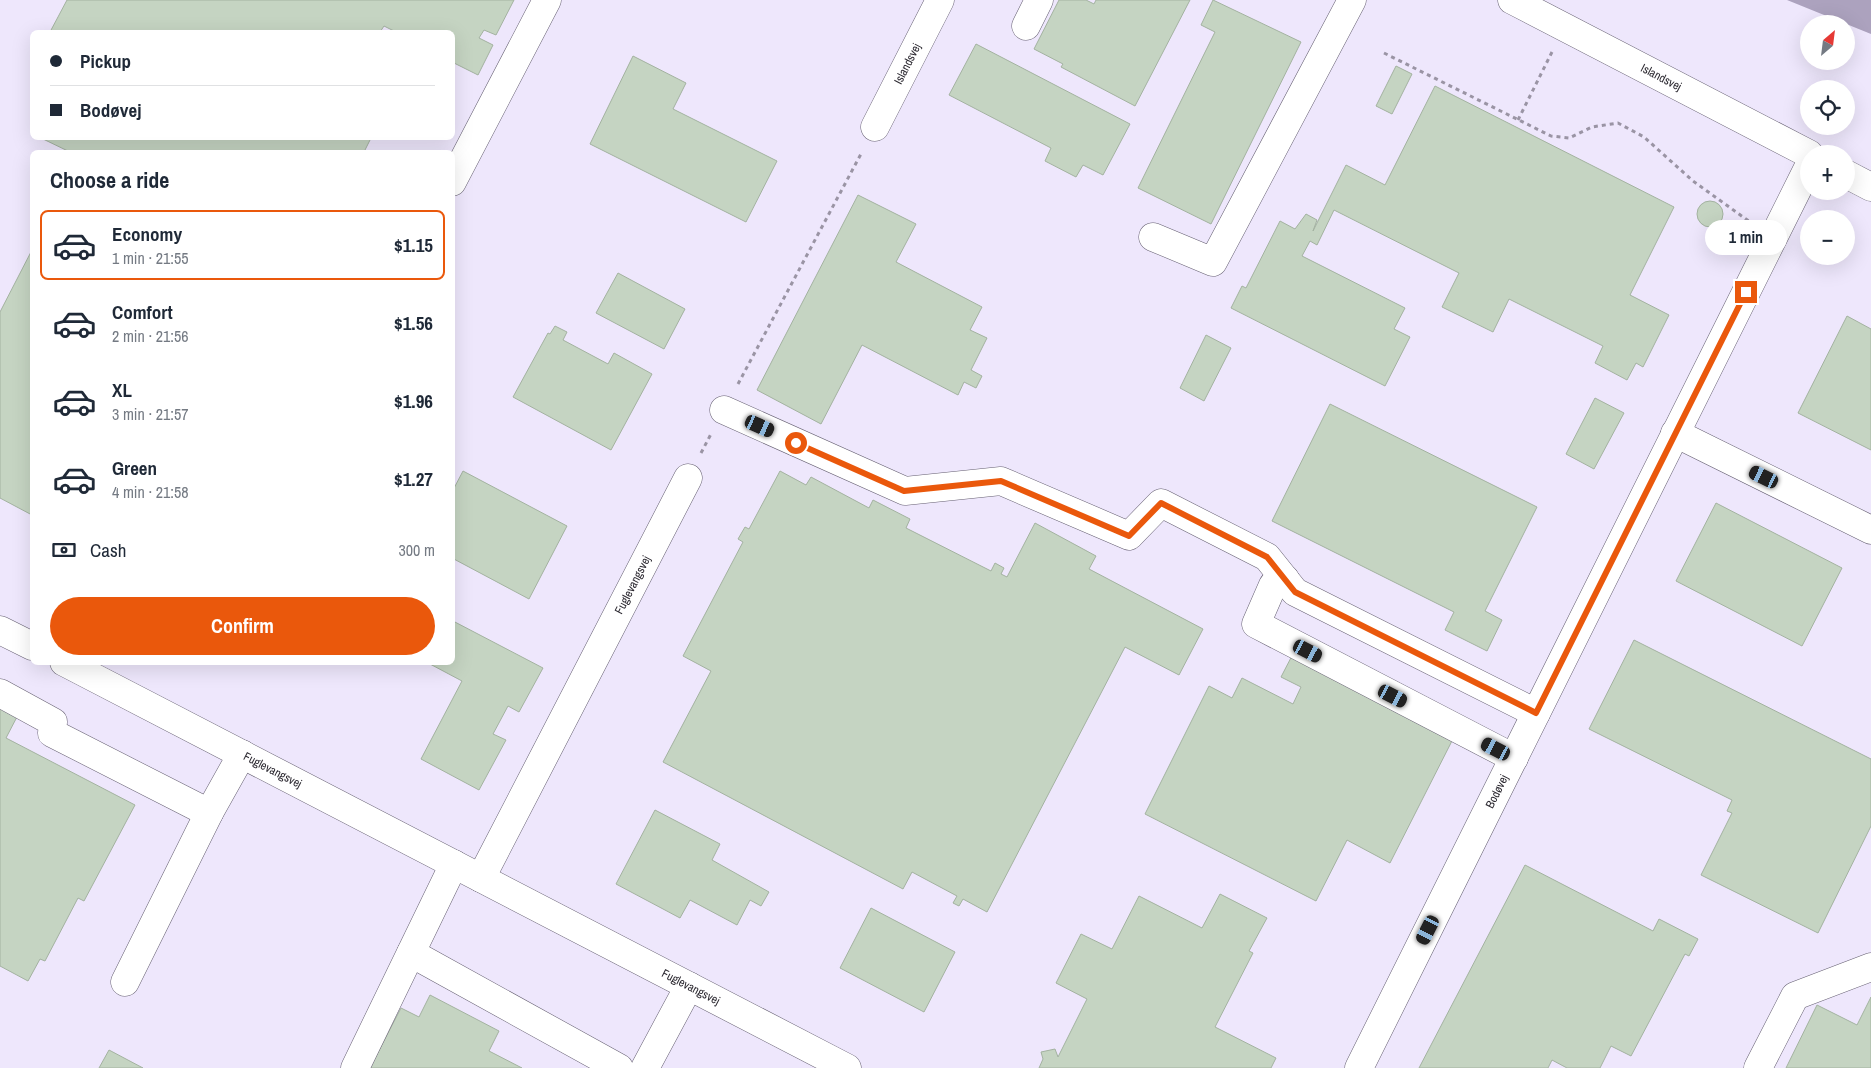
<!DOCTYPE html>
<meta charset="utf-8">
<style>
:root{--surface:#fff;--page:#f6f6f7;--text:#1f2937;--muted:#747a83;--line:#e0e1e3;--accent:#ea580c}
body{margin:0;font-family:"Archivo Narrow",sans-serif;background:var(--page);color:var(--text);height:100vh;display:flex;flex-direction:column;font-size:19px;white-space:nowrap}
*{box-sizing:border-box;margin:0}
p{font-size:16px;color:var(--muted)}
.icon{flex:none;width:28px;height:28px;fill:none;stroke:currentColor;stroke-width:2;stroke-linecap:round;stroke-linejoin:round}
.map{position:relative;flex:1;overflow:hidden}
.sheet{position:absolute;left:30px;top:150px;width:425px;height:515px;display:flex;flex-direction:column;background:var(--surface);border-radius:8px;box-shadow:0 5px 20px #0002}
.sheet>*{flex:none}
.banner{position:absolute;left:30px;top:30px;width:425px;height:110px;border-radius:8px;box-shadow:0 5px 20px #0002;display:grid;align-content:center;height:110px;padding:0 20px;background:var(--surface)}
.needle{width:32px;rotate:28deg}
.tools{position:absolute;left:1800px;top:15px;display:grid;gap:10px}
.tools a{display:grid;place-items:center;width:55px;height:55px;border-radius:50%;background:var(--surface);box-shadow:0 5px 20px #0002;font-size:25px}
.end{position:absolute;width:22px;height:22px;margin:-11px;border:6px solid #ea580c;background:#fff;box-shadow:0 0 0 2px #fff}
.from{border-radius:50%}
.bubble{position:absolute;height:35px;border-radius:18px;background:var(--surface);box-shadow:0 5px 20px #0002;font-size:16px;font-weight:700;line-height:35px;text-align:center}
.car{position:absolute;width:15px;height:30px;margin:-15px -8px;border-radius:6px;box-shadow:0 0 4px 1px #0007;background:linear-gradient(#222 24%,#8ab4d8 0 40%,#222 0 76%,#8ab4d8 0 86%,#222 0)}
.banner b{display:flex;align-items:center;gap:18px;height:48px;font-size:19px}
.banner b+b{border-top:1px solid var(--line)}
.banner i{width:12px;height:12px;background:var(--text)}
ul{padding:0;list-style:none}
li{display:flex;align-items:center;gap:15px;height:70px;margin:0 10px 8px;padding:0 10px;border:2px solid transparent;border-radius:8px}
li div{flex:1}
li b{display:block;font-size:19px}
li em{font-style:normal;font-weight:700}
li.current{border-color:var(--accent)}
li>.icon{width:45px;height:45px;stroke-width:1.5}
h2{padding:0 20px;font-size:22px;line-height:60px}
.pay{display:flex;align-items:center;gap:12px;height:55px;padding:0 20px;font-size:19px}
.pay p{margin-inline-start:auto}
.cta{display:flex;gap:10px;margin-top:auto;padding:10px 20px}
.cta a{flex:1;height:58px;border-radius:30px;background:var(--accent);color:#fff;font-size:20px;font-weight:700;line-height:58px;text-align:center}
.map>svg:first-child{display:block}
.forest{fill:#aca2be}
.building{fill:#c5d4c2;stroke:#a3b2a0}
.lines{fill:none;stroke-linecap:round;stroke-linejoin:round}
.minor-casing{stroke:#666072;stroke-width:29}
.path{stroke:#9a94a4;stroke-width:3;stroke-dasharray:4 4;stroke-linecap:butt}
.minor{stroke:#fff;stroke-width:28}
.route{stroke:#ea580c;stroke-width:6}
.labels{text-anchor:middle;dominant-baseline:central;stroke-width:5;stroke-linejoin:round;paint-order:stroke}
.street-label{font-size:12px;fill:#2d2a32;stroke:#fff}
</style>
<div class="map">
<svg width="1871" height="1068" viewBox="0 0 1871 1068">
<rect width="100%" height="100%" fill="#eee7fc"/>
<polygon class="forest" points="1787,0 1871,0 1871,34"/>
<g class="building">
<polygon points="67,0 514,0 496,35 484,30 479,38 493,45 478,75 452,62 452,32 396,32 384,26 380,32 50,32"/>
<polygon points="1059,0 1086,0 1094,4 1096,0 1190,0 1135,106 1061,67 1063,64 1034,49"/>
<polygon points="1213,0 1301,42 1211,224 1138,188 1215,32 1201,25"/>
<polygon points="976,44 1130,124 1103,175 1083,165 1076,177 1045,161 1051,148 949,95"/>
<polygon points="633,56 686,83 673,109 777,161 746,222 590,144"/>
<polygon points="1396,66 1412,74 1392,114 1376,106"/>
<polygon points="1435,86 1674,207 1630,295 1669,315 1643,367 1636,363 1627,380 1595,363 1603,346 1509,299 1493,332 1442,307 1459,273 1334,210 1317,245 1310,241 1302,256 1405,308 1394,329 1410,337 1385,386 1231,308 1242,286 1246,288 1280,221 1295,229 1306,214 1317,220 1313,231 1346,165 1385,185"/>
<polygon points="41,138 371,138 364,152 70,152"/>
<polygon points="858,195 916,224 896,262 982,307 970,330 987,338 971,370 982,376 976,388 964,382 958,395 862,345 821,424 757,390"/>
<circle cx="1710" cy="214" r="13"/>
<polygon points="32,250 32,515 0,498 0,312"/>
<polygon points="618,273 685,309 664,349 596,313"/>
<polygon points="1847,316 1871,329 1871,450 1798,413"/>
<polygon points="555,326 567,332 563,340 608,364 614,353 652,374 611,450 513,397 548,333 550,334"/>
<polygon points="1206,335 1231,348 1204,401 1180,388"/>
<polygon points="1595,398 1624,413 1594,469 1566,454"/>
<polygon points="1330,404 1537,507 1485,611 1502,620 1487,651 1445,630 1454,612 1272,521"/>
<polygon points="463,471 567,526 529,599 452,558 452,492"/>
<polygon points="780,471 806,485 811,477 869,508 873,500 910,519 906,528 991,571 995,563 1004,568 1001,574 1007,577 1035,523 1096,556 1089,569 1203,629 1179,675 1125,647 987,912 963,899 959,906 953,903 957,896 912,872 903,889 663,762 711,671 683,656 743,542 738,539 745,527 749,529"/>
<polygon points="1716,503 1842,568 1802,646 1676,581"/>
<polygon points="453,621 543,668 519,712 508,706 493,734 506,740 479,790 421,759 462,681 430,664 452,662"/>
<polygon points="1634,640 1871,759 1871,826 1818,933 1701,875 1732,813 1727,811 1732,800 1589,729"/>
<polygon points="1295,650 1456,733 1390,863 1347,840 1316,901 1145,814 1209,686 1232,698 1242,678 1293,704 1301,687 1281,677"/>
<polygon points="0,703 19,713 6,738 135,805 84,901 78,898 45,961 40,959 28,981 0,966"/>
<polygon points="655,810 720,844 712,860 769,892 761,906 750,900 737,925 690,900 680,918 616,884"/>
<polygon points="1525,865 1653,931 1659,919 1698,939 1689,956 1685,954 1631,1056 1611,1046 1600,1068 1567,1068 1552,1060 1548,1068 1419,1068"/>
<polygon points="1220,894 1267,918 1249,951 1253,953 1215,1027 1276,1058 1271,1068 1039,1068 1043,1059 1041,1052 1055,1049 1058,1057 1087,999 1056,983 1081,934 1112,949 1139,896 1202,928"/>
<polygon points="871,908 955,952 924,1012 840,968"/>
<polygon points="430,995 499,1031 489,1051 522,1068 370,1068 401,1008 419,1017"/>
<polygon points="1871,997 1871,1068 1786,1068 1817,1005 1857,1025"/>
<polygon points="109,1050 143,1068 99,1068"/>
</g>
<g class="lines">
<g class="minor-casing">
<g id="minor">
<path id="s1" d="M1512 0 1809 154"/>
<polyline points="1026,26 1039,0"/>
<path id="s2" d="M875 127 940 0"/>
<polyline points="1846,174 1871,187"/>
<polyline points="452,182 547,0"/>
<polyline points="1153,237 1213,262 1352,0"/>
<polyline points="724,410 905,491 1001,481 1129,536 1161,503 1267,557 1295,592 1536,713"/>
<polyline points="1675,433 1871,530"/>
<polyline points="1285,579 1273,585 1256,624 1514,758"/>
<polyline points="0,630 32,646"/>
<path id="s3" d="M64 662 847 1068"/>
<polyline points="0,693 53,722 52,733 209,813 242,754"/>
<path id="s4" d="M481 878 688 478"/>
<polyline points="411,953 619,1068"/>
<polyline points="125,982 209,813"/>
<polyline points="355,1068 454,864"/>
<polyline points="645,1068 689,986"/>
<path id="s5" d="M1359 1068 1809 166"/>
<polyline points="1758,1068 1795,996 1871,967"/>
</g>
</g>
<g class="path">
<polyline points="1384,53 1551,136 1569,138 1592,127 1618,123 1644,137 1693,181 1750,222"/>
<polyline points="1518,120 1552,52"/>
<polyline points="738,384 862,152"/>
<polyline points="701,453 711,434"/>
</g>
<use href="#minor" class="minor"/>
</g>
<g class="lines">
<polyline class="route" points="796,443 904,491 1001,481 1129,536 1161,503 1267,557 1295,592 1536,713 1746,292"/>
</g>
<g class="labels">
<g class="street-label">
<text stroke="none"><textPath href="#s2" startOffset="71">Islandsvej</textPath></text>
<text stroke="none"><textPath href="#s1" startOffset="168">Islandsvej</textPath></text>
<text stroke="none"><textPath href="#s4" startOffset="330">Fuglevangsvej</textPath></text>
<text stroke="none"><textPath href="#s3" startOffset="235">Fuglevangsvej</textPath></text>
<text stroke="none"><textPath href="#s5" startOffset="309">Bodøvej</textPath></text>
<text stroke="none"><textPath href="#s3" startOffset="706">Fuglevangsvej</textPath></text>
</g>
</g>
</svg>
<div class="tools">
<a><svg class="needle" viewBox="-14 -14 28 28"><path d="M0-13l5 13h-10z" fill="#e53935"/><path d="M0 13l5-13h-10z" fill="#747a83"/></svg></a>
<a><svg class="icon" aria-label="locate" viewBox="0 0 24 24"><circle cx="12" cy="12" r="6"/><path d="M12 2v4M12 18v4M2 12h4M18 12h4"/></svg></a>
<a>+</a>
<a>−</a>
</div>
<i class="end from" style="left:796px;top:443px"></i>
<i class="end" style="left:1746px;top:292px"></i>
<div class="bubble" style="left:1705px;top:220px;width:82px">1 min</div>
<i class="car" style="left:760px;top:426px;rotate:114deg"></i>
<i class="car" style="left:1764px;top:477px;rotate:296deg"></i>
<i class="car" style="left:1308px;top:651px;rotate:117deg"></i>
<i class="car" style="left:1393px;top:696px;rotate:117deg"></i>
<i class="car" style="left:1496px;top:749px;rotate:297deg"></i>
<i class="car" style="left:1428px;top:930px;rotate:207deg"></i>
<div class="banner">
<b><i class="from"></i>Pickup</b>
<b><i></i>Bodøvej</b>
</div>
<section class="sheet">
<h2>Choose a ride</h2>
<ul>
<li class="current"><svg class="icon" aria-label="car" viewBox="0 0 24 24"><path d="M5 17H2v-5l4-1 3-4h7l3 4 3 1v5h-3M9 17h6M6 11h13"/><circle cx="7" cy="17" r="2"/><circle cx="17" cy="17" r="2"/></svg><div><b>Economy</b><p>1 min · 21:55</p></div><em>$1.15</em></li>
<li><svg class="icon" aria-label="car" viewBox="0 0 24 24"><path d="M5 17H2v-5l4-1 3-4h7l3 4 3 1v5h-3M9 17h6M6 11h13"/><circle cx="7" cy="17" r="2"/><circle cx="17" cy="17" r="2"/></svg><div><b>Comfort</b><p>2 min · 21:56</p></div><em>$1.56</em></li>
<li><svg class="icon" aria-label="car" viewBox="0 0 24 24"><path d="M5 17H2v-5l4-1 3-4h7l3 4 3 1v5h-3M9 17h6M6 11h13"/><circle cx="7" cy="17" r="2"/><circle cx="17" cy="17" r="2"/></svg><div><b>XL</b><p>3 min · 21:57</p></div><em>$1.96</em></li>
<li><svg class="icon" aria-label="car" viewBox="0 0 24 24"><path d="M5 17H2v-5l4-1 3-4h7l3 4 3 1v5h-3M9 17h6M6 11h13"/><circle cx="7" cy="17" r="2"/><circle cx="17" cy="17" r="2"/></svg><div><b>Green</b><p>4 min · 21:58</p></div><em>$1.27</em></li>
</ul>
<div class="pay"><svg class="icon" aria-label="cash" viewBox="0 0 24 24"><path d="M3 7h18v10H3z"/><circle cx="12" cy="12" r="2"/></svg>Cash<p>300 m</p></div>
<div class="cta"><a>Confirm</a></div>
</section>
</div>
